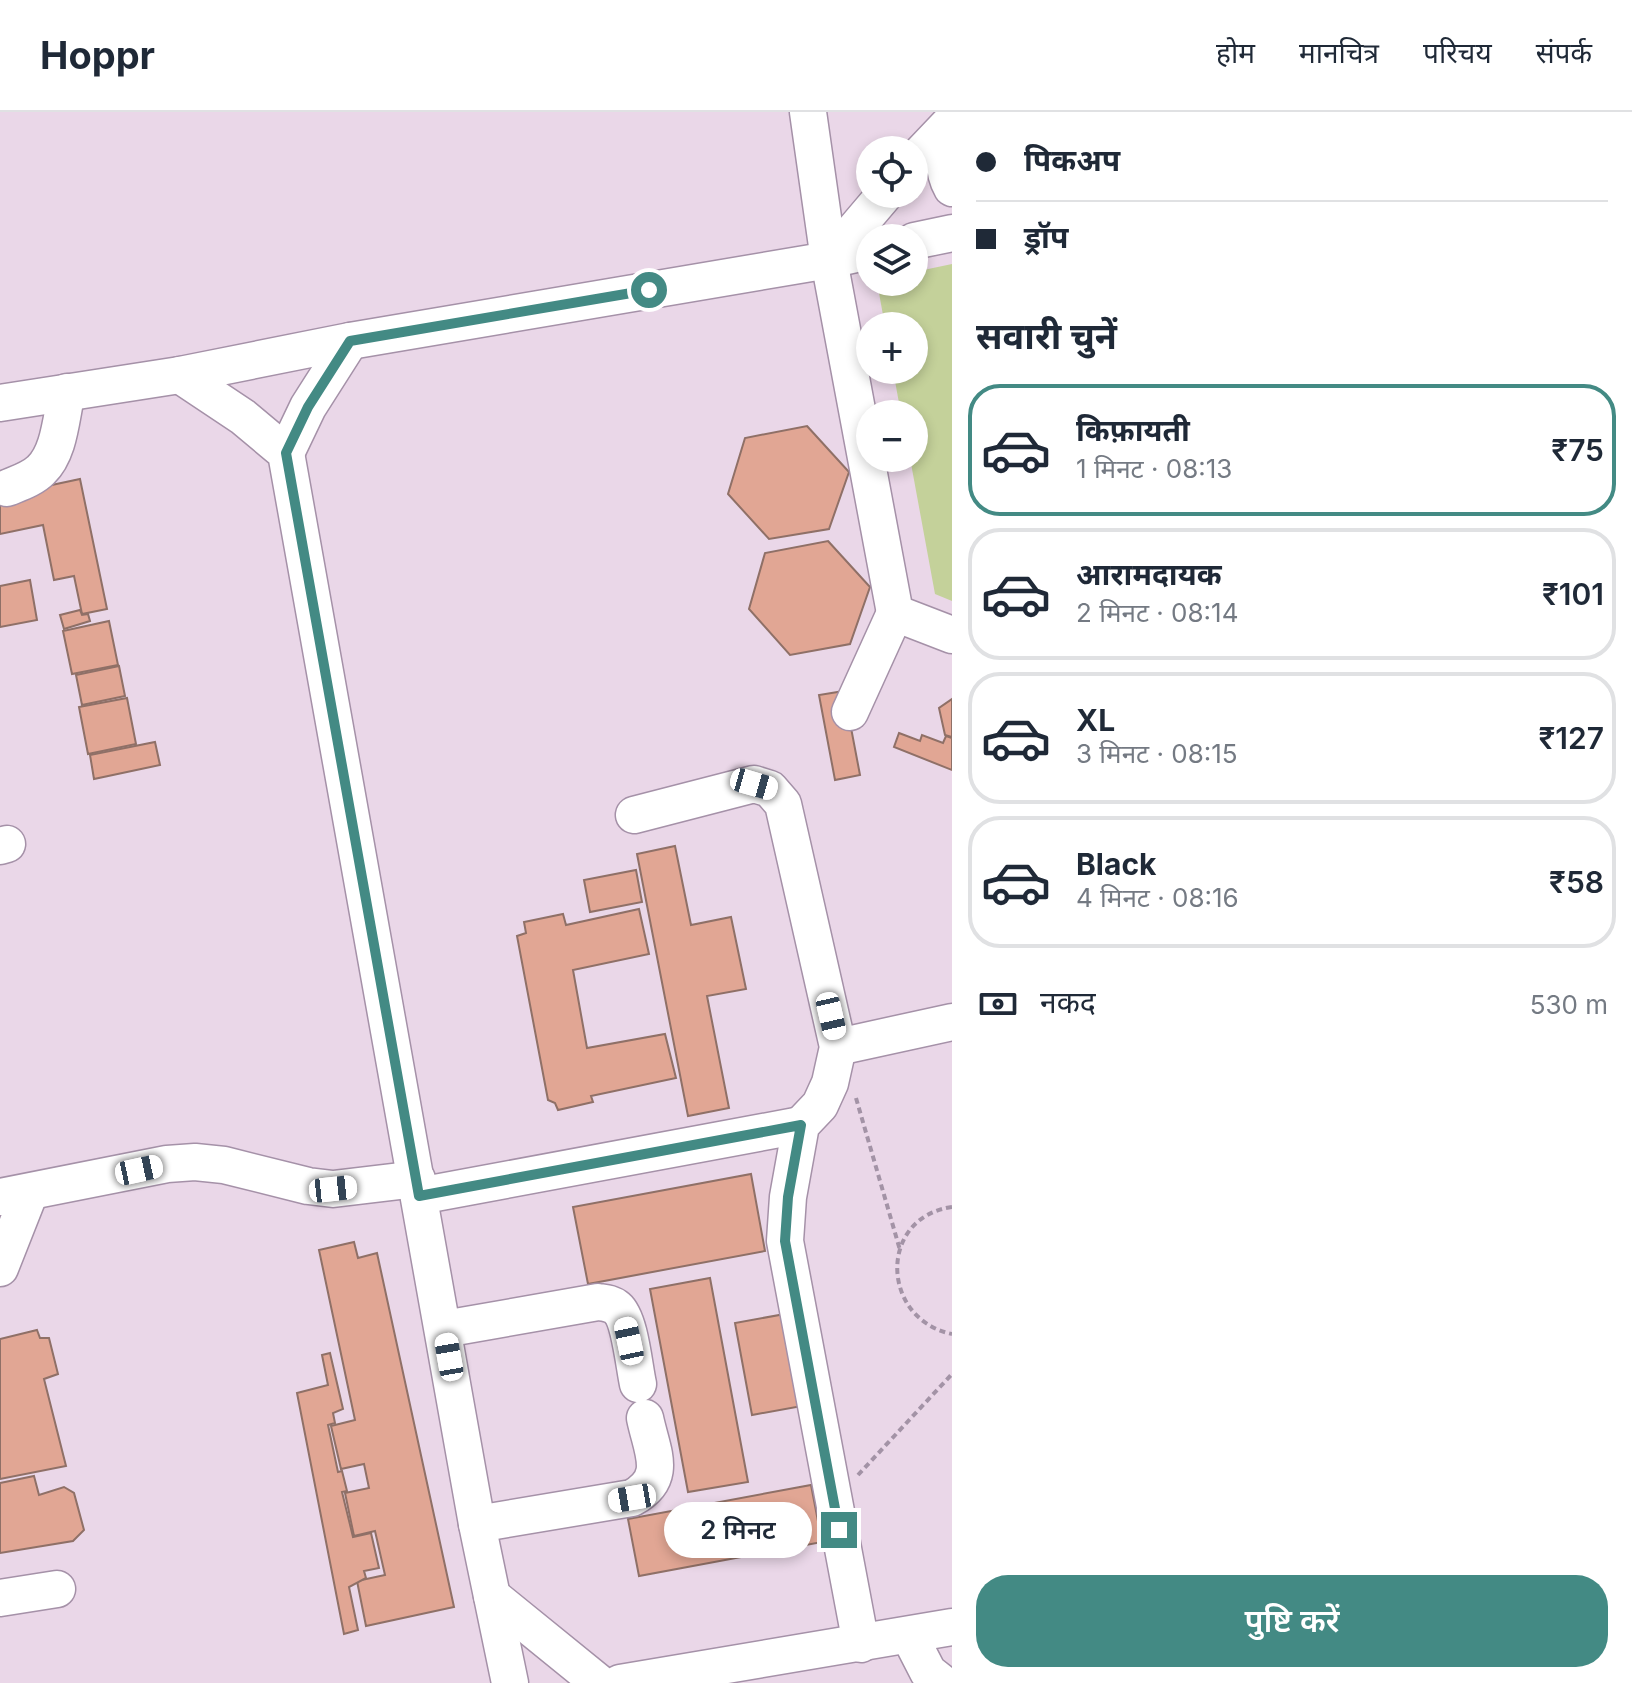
<!DOCTYPE html>
<html lang="hi">
<meta charset="utf-8">
<style>
:root{--surface:#fff;--page:#f6f6f7;--text:#1f2937;--muted:#747a83;--line:#e0e1e3;--accent:#438a84}
body{margin:0;font-family:Inter,"Noto Sans Devanagari",sans-serif;background:var(--page);color:var(--text);height:100vh;display:flex;flex-direction:column;font-size:30px;white-space:nowrap}
*{box-sizing:border-box;margin:0}
p{font-size:26px;color:var(--muted)}
.icon{flex:none;width:44px;height:44px;fill:none;stroke:currentColor;stroke-width:2;stroke-linecap:round;stroke-linejoin:round}
.map{position:relative;flex:1;overflow:hidden}
.drawer{display:flex;flex-direction:column;background:var(--surface);width:680px}
.drawer>*{flex:none}
.banner{display:grid;align-content:center;height:176px;padding:0 24px;background:var(--surface)}
.controls{position:absolute;left:856px;top:24px;display:grid;gap:16px}
.controls a{display:grid;place-items:center;width:72px;height:72px;border-radius:50%;background:var(--surface);box-shadow:0 4px 12px #0003;font-size:40px}
.end{position:absolute;width:36px;height:36px;margin:-18px;border:10px solid #438a84;background:#fff;box-shadow:0 0 0 4px #fff}
.from{border-radius:50%}
.bubble{position:absolute;height:56px;border-radius:28px;background:var(--surface);box-shadow:0 4px 12px #0003;font-size:26px;font-weight:600;line-height:56px;text-align:center}
.car{position:absolute;width:24px;height:48px;margin:-24px -12px;border-radius:10px;box-shadow:0 0 6px 2px #0007;background:linear-gradient(#fff 24%,#345 0 40%,#fff 0 76%,#345 0 86%,#fff 0)}
.banner b{display:flex;align-items:center;gap:28px;height:76px;font-size:30px}
.banner b+b{border-top:2px solid var(--line)}
.banner i{width:20px;height:20px;background:var(--text)}
ul{padding:0;list-style:none}
li{display:flex;align-items:center;gap:24px;height:132px;margin:0 16px 12px;padding:0 8px;border:4px solid var(--line);border-radius:32px}
li div{flex:1}
li b{display:block;font-size:30px}
li em{font-style:normal;font-weight:600}
li.selected{border-color:var(--accent)}
li>.icon{width:72px;height:72px;stroke-width:1.5}
h2{padding:0 24px;font-size:36px;line-height:96px}
.pay{display:flex;align-items:center;gap:20px;height:88px;padding:0 24px;font-size:30px}
.pay p{margin-inline-start:auto}
.action{display:flex;gap:16px;margin-top:auto;padding:16px 24px}
.action a{flex:1;height:92px;border-radius:32px;background:var(--accent);color:#fff;font-size:32px;font-weight:600;line-height:92px;text-align:center}
header{display:flex;align-items:center;gap:48px;box-sizing:border-box;height:112px;padding:0 40px;background:var(--surface);border-bottom:2px solid var(--line)}
header strong{font-size:38px}
nav{display:flex;gap:44px;margin-inline-start:auto;font-size:28px}
main{display:flex;flex:1;min-height:0}
.map>svg:first-child{display:block}
.education{fill:#ead7e8;fill-rule:evenodd}
.green{fill:#c4d19a}
.building{fill:#e1a694;stroke:#8f7067;stroke-width:2}
.lines{fill:none;stroke-linecap:round;stroke-linejoin:round}
.minor-casing{stroke:#a591a8;stroke-width:39}
.path{stroke:#a393a6;stroke-width:4;stroke-dasharray:6 4;stroke-linecap:butt}
.minor{stroke:#fff;stroke-width:36}
.route{stroke:#438a84;stroke-width:10}
</style>
<header>
<strong>Hoppr</strong>
<nav><a>होम</a><a>मानचित्र</a><a>परिचय</a><a>संपर्क</a></nav>
</header>
<main>
<div class="map">
<svg width="952" height="1571" viewBox="0 0 952 1571">
<rect width="100%" height="100%" fill="#f5dff9"/>
<path class="education" d="M0 0H952V1571H0ZM870 38H914V82H870ZM870 126H914V170H870ZM870 214H914V258H870ZM870 302H914V346H870Z"/>
<polygon class="green" points="952,152 952,489 935,482 910,346 914,346 914,302 901,302 893,258 914,258 914,214 885,214 877,170 914,170 914,160"/>
<g class="building">
<polygon points="807,314 849,360 829,417 769,427 728,382 745,326"/>
<polygon points="80,367 107,497 82,502 74,464 54,468 43,413 0,422 0,384"/>
<polygon points="828,429 870,475 850,532 790,543 749,497 765,441"/>
<polygon points="30,468 37,508 0,515 0,474"/>
<polygon points="80,498 82,503 88,502 90,509 64,517 60,503"/>
<polygon points="109,509 118,553 72,562 63,519"/>
<polygon points="119,554 125,584 82,593 76,563"/>
<polygon points="844,579 860,663 835,668 819,583"/>
<polygon points="127,586 136,632 88,642 79,595"/>
<polygon points="952,587 952,625 945,623 939,596"/>
<polygon points="899,621 920,629 922,623 943,631 946,624 952,626 952,658 894,635"/>
<polygon points="155,630 160,653 94,667 90,643"/>
<polygon points="675,734 691,813 731,805 746,877 707,884 729,996 688,1004 637,742"/>
<polygon points="636,758 642,790 590,800 584,768"/>
<polygon points="639,797 649,842 573,858 587,936 665,922 676,966 591,984 593,990 558,998 555,991 548,988 517,824 526,821 524,810 563,802 566,813"/>
<polygon points="751,1062 765,1139 588,1172 573,1095"/>
<polygon points="354,1130 358,1146 377,1141 454,1495 366,1514 357,1469 385,1463 375,1419 354,1424 345,1381 369,1376 364,1352 341,1357 331,1314 355,1308 319,1138"/>
<polygon points="710,1166 748,1370 688,1380 650,1177"/>
<polygon points="785,1202 802,1294 752,1303 735,1211"/>
<polygon points="37,1218 40,1226 49,1226 58,1262 44,1267 66,1354 0,1367 0,1227"/>
<polygon points="330,1241 343,1297 333,1301 335,1311 328,1313 338,1360 342,1359 347,1379 342,1380 353,1425 371,1421 379,1456 364,1459 366,1466 349,1475 358,1518 344,1522 297,1281 328,1273 322,1243"/>
<polygon points="34,1364 39,1383 64,1375 74,1381 84,1418 73,1429 0,1441 0,1371"/>
<polygon points="811,1373 822,1430 639,1464 628,1407"/>
</g>
<g class="lines">
<g class="minor-casing">
<g id="minor">
<polyline points="808,0 829,148 895,501 952,523"/>
<path d="M952 16C942 33 942 59 952 76"/>
<polyline points="914,49 952,9"/>
<polyline points="914,129 952,121"/>
<polyline points="829,148 885,82"/>
<polyline points="180,263 243,305 286,341 477,1412 510,1571"/>
<polyline points="0,291 180,263 350,229 829,148 870,139"/>
<polyline points="286,341 308,295 350,229"/>
<path d="M7 376C19 371 32 367 41 358 60 340 61 304 67 280"/>
<polyline points="850,600 895,501"/>
<polyline points="634,703 754,672 770,677 783,692 838,935 830,971 820,993 801,1013 788,1085 785,1129 861,1532"/>
<polyline points="0,734 7,732"/>
<polyline points="838,935 952,910"/>
<polyline points="419,1084 801,1013"/>
<polyline points="0,1085 167,1052 195,1050 224,1053 308,1074 333,1077 417,1067"/>
<polyline points="0,1156 30,1080"/>
<path d="M444 1217 598 1190C605 1191 611 1191 617 1196 630 1207 634 1254 638 1272"/>
<path d="M477 1412 632 1386C669 1366 652 1340 645 1306"/>
<polyline points="492,1484 599,1571"/>
<polyline points="0,1486 57,1477"/>
<polyline points="909,1523 928,1560 942,1571"/>
<polyline points="620,1571 952,1515"/>
</g>
</g>
<g class="path">
<polyline points="856,986 900,1138"/>
<path d="M952 1095C878 1105 880 1207 952 1222"/>
<polyline points="858,1363 952,1262"/>
</g>
<use href="#minor" class="minor"/>
</g>
<g class="lines">
<polyline class="route" points="649,178 350,229 308,295 286,341 419,1084 801,1013 788,1085 785,1129 839,1418"/>
</g>
</svg>
<div class="controls">
<a><svg class="icon" aria-label="locate" viewBox="0 0 24 24"><circle cx="12" cy="12" r="6"/><path d="M12 2v4M12 18v4M2 12h4M18 12h4"/></svg></a>
<a><svg class="icon" aria-label="layers" viewBox="0 0 24 24"><path d="M12 4l9 5-9 5-9-5zM3 14l9 5 9-5"/></svg></a>
<a>+</a>
<a>−</a>
</div>
<i class="end from" style="left:649px;top:178px"></i>
<i class="end" style="left:839px;top:1418px"></i>
<div class="bubble" style="left:664px;top:1390px;width:148px">2 मिनट</div>
<i class="car" style="left:754px;top:672px;rotate:106deg"></i>
<i class="car" style="left:831px;top:904px;rotate:167deg"></i>
<i class="car" style="left:139px;top:1058px;rotate:78deg"></i>
<i class="car" style="left:333px;top:1077px;rotate:84deg"></i>
<i class="car" style="left:629px;top:1229px;rotate:348deg"></i>
<i class="car" style="left:449px;top:1245px;rotate:350deg"></i>
<i class="car" style="left:632px;top:1386px;rotate:260deg"></i>
</div>
<section class="drawer">
<div class="banner">
<b><i class="from"></i>पिकअप</b>
<b><i></i>ड्रॉप</b>
</div>
<h2>सवारी चुनें</h2>
<ul>
<li class="selected"><svg class="icon" aria-label="car" viewBox="0 0 24 24"><path d="M5 17H2v-5l4-1 3-4h7l3 4 3 1v5h-3M9 17h6M6 11h13"/><circle cx="7" cy="17" r="2"/><circle cx="17" cy="17" r="2"/></svg><div><b>किफ़ायती</b><p>1 मिनट · 08:13</p></div><em>₹75</em></li>
<li><svg class="icon" aria-label="car" viewBox="0 0 24 24"><path d="M5 17H2v-5l4-1 3-4h7l3 4 3 1v5h-3M9 17h6M6 11h13"/><circle cx="7" cy="17" r="2"/><circle cx="17" cy="17" r="2"/></svg><div><b>आरामदायक</b><p>2 मिनट · 08:14</p></div><em>₹101</em></li>
<li><svg class="icon" aria-label="car" viewBox="0 0 24 24"><path d="M5 17H2v-5l4-1 3-4h7l3 4 3 1v5h-3M9 17h6M6 11h13"/><circle cx="7" cy="17" r="2"/><circle cx="17" cy="17" r="2"/></svg><div><b>XL</b><p>3 मिनट · 08:15</p></div><em>₹127</em></li>
<li><svg class="icon" aria-label="car" viewBox="0 0 24 24"><path d="M5 17H2v-5l4-1 3-4h7l3 4 3 1v5h-3M9 17h6M6 11h13"/><circle cx="7" cy="17" r="2"/><circle cx="17" cy="17" r="2"/></svg><div><b>Black</b><p>4 मिनट · 08:16</p></div><em>₹58</em></li>
</ul>
<div class="pay"><svg class="icon" aria-label="cash" viewBox="0 0 24 24"><path d="M3 7h18v10H3z"/><circle cx="12" cy="12" r="2"/></svg>नकद<p>530 m</p></div>
<div class="action"><a>पुष्टि करें</a></div>
</section>
</main>
